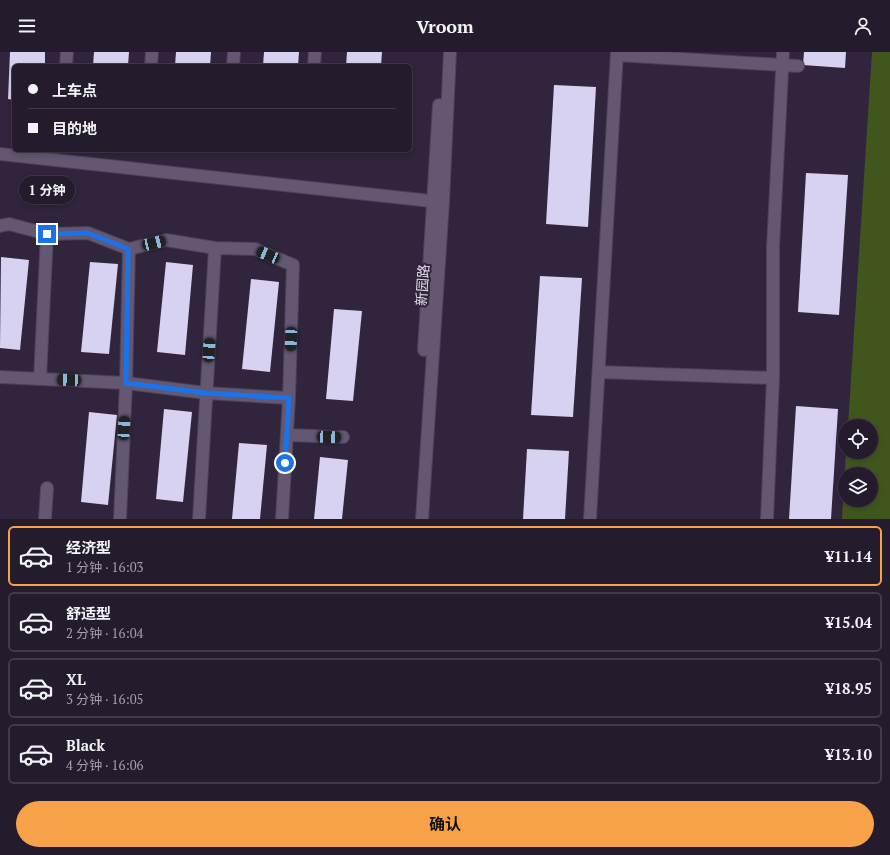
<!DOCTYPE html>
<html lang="zh">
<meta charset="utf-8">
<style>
:root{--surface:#241c2d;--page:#2c2535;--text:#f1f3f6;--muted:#a3a1aa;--line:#413a49;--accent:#f7a149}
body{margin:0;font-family:"PT Serif","Noto Sans SC",serif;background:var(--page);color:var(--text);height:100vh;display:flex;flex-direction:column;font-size:15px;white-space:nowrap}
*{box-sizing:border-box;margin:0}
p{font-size:13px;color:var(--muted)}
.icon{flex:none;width:22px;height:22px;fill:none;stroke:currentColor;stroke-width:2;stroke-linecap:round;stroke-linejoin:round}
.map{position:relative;height:467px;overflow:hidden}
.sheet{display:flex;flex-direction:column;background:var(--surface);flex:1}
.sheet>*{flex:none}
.guide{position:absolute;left:12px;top:12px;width:400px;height:88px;border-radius:6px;box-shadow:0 2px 6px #0003,0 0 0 1px var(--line);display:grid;align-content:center;height:88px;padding:0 16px;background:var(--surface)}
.tools{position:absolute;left:838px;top:367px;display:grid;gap:8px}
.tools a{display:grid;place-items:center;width:40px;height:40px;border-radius:50%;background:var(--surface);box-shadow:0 2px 6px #0003,0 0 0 1px var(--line);font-size:20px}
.end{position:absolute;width:18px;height:18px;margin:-9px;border:5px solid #1a73e8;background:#fff;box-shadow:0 0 0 2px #fff}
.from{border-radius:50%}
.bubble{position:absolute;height:28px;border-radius:14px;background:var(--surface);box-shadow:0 2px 6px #0003,0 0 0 1px var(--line);font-size:13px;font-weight:700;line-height:28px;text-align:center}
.car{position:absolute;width:12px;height:24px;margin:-12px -6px;border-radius:5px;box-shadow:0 0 3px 1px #0007;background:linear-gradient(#222 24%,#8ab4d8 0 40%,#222 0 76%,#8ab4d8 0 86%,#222 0)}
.guide b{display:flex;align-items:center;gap:14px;height:38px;font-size:15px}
.guide b+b{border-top:1px solid var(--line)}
.guide i{width:10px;height:10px;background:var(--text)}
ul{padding:7px 0 0;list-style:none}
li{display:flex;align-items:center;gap:12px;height:60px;margin:0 8px 6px;padding:0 8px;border:2px solid var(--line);border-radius:6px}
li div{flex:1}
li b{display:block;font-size:15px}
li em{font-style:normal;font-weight:700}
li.active{border-color:var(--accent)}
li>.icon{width:36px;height:36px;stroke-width:1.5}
.primary-button{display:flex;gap:8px;margin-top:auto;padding:8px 16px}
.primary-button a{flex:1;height:46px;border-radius:24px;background:var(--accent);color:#111;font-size:16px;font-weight:700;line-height:46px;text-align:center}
header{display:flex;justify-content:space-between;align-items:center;height:52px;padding:0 16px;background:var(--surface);font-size:18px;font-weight:700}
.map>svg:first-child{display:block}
.green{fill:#41561d;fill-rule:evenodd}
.building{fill:#d7d2f1}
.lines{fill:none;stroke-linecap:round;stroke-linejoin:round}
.minor-casing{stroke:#4c4256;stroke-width:14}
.minor{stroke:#635771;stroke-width:12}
.route{stroke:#1a73e8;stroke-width:5}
.labels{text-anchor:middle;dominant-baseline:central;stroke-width:4;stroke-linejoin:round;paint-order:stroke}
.street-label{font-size:14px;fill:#e0dae9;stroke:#30253c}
</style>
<header><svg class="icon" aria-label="menu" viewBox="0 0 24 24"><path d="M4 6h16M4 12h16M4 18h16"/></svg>Vroom<svg class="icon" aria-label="person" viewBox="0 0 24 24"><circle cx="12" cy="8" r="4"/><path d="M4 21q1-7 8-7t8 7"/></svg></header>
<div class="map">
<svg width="890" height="467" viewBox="0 0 890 467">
<rect width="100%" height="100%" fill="#30253c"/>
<path class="green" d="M872 0H890V467H842L846 400H871V374H848ZM845 422H871V448H845Z"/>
<g class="building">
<polygon points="10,0 45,0 45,14 14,14 14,48 8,47"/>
<polygon points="94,0 129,0 128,14 93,14"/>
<polygon points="176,0 211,0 210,14 175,14"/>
<polygon points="264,0 299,0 298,14 263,14"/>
<polygon points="347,0 382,0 381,14 346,14"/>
<polygon points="804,0 846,0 845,16 803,13"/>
<polygon points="554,33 596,35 588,175 546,172"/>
<polygon points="806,121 848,123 839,263 798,260"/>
<polygon points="1,205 29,208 20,298 0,296"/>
<polygon points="90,210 118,212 109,302 81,300"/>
<polygon points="166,210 193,213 185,303 157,300"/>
<polygon points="540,224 582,226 573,365 531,363"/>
<polygon points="251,227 279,230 270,320 242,317"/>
<polygon points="334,257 362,259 353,349 326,347"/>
<polygon points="796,354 838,357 831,467 789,467"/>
<polygon points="164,357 192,360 183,450 156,447"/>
<polygon points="89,360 117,363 108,453 81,450"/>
<polygon points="239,391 267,393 260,467 232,467"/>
<polygon points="527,397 569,399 565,467 523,467"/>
<polygon points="320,405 348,408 342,467 314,467"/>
</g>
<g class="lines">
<g class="minor-casing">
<g id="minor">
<polyline points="617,3 798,14"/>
<polyline points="66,14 67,0"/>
<polyline points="151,14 152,0"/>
<polyline points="233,14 234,0"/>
<polyline points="314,14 315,0"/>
<polyline points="0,102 440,150"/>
<polyline points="0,174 9,172 47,182 88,181 129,197 166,188 215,196 255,197 293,213 289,346 282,467"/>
<polyline points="424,298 439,53"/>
<polyline points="599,320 773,326 767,467"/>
<polyline points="0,325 126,331 206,341 289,346"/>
<polyline points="773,326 773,195 783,0"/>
<polyline points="40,327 47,182"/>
<polyline points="287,383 343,385"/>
<polyline points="45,467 47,436"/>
<polyline points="120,467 126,331 129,197"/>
<polyline points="199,467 215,196"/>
<polyline points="422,467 443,150 450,0"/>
<polyline points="590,467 617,0"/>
</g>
</g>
<use href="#minor" class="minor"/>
</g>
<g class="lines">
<polyline class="route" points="47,182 88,181 128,197 126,331 206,341 289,346 285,411"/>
</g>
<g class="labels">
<g class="street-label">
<text transform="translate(422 233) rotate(-86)">新园路</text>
</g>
</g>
</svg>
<div class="tools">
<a><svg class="icon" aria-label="locate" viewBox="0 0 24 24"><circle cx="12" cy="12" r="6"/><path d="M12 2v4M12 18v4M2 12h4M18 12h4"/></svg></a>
<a><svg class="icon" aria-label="layers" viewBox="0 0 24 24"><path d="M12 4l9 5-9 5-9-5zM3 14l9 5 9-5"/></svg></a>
</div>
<i class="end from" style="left:285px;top:411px"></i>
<i class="end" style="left:47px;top:182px"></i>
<div class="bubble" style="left:19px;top:124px;width:56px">1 分钟</div>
<i class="car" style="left:154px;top:191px;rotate:77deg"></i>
<i class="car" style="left:268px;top:203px;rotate:293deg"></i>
<i class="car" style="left:291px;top:287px;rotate:182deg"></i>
<i class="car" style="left:209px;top:298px;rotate:4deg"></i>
<i class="car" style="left:69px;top:328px;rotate:272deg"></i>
<i class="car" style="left:124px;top:376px;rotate:3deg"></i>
<i class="car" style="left:329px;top:385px;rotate:92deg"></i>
<div class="guide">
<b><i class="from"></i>上车点</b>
<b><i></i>目的地</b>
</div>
</div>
<section class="sheet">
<ul>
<li class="active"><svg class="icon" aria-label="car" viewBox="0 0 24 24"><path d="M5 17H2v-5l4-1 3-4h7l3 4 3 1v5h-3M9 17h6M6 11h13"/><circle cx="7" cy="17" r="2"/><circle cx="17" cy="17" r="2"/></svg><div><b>经济型</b><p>1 分钟 · 16:03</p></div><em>¥11.14</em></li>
<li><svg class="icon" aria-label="car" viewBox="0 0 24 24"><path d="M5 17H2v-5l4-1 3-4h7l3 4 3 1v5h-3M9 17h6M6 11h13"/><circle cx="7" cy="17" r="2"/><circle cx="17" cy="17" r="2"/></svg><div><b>舒适型</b><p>2 分钟 · 16:04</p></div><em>¥15.04</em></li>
<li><svg class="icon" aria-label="car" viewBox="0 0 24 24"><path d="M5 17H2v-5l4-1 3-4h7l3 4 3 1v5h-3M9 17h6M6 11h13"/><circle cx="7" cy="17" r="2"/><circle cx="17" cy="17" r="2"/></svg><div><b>XL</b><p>3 分钟 · 16:05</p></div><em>¥18.95</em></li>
<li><svg class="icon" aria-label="car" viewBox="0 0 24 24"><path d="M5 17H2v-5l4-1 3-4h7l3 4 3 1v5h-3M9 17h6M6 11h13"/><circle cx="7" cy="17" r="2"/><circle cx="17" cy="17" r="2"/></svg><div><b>Black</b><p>4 分钟 · 16:06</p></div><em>¥13.10</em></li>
</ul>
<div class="primary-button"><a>确认</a></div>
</section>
